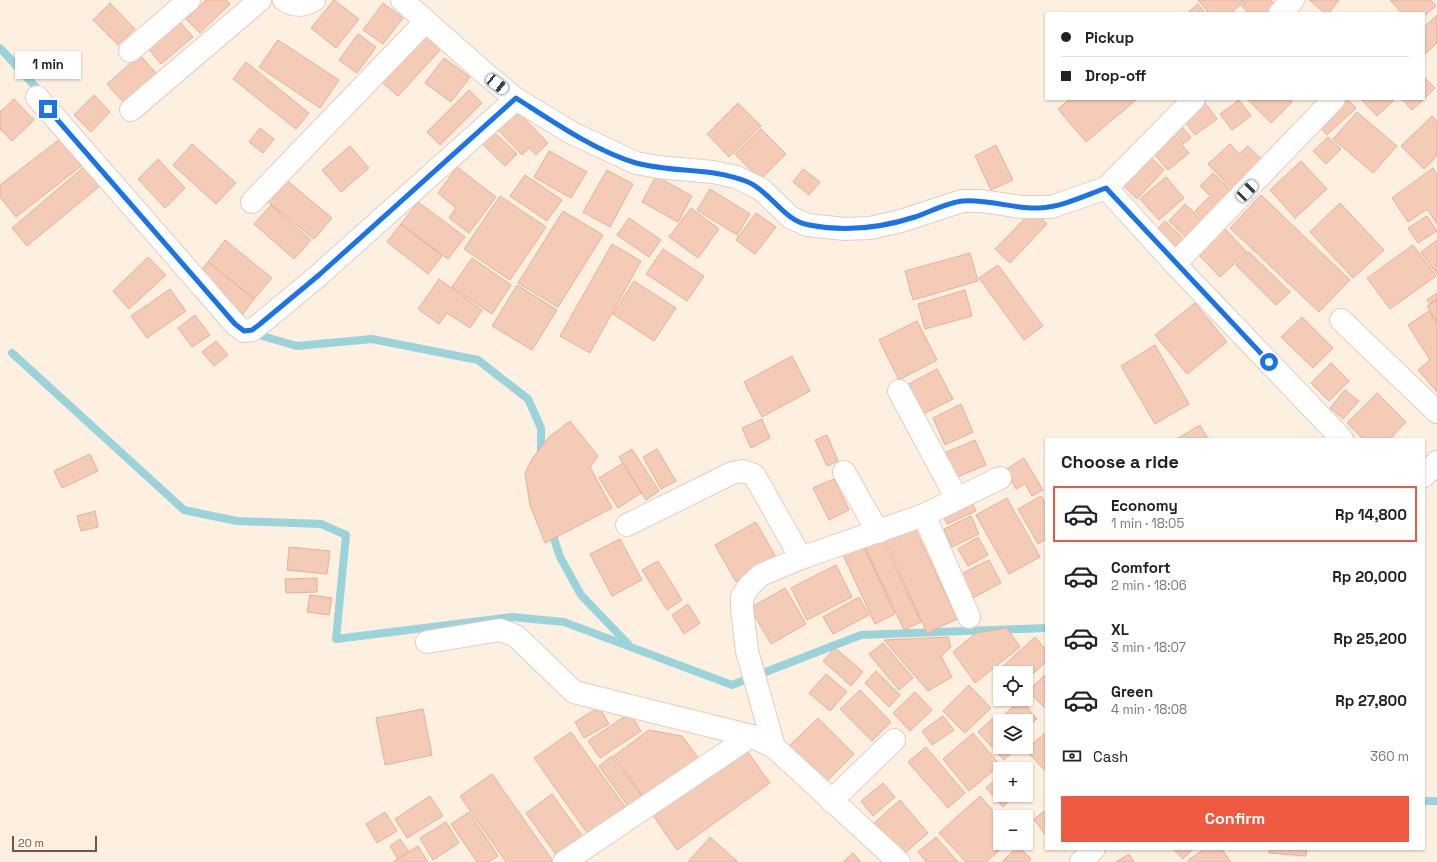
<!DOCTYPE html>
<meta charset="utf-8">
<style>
:root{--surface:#fff;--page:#f6f6f6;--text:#222;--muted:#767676;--line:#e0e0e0;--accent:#ed5a40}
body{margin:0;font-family:"Space Grotesk",sans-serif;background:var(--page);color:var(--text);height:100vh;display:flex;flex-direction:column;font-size:15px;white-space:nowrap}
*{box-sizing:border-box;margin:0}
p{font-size:13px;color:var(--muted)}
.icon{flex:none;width:22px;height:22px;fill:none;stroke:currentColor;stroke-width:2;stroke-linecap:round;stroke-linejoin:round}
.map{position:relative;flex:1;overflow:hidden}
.details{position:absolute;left:1045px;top:438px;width:380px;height:412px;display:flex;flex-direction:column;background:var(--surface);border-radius:0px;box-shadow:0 1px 3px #0004}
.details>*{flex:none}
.guide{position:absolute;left:1045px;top:12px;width:380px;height:88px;border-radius:0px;box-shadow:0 1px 3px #0004;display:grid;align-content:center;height:88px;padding:0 16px;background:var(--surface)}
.fabs{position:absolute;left:993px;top:666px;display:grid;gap:8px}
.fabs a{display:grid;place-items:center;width:40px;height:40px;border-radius:0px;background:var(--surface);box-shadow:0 1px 3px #0004;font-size:20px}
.scale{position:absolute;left:12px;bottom:10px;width:85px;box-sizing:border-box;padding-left:4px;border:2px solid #755447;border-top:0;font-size:11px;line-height:14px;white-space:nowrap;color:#755447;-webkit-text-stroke:3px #fff4e8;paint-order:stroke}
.end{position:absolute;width:18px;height:18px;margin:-9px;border:5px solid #1a73e8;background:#fff;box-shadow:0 0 0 2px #fff}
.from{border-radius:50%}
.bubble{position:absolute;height:28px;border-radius:0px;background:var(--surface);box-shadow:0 1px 3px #0004;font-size:13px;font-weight:600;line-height:28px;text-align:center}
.car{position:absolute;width:12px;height:24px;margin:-12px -6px;border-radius:5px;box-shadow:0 0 3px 1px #0007;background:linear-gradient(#fff 24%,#345 0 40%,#fff 0 76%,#345 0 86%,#fff 0)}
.guide b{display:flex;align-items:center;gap:14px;height:38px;font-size:15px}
.guide b+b{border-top:1px solid var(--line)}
.guide i{width:10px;height:10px;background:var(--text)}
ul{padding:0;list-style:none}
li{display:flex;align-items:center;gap:12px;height:56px;margin:0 8px 6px;padding:0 8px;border:2px solid transparent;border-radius:0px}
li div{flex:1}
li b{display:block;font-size:15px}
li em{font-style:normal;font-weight:600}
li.selected{border-color:var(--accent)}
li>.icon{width:36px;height:36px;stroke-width:1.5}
h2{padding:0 16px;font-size:18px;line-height:48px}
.pay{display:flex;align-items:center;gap:10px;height:44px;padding:0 16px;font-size:15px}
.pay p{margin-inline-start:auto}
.action{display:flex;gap:8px;margin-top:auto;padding:8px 16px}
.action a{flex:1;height:46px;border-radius:0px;background:var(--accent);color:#fff;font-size:16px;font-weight:600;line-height:46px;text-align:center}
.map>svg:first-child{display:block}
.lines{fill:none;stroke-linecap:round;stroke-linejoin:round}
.stream{stroke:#9ad4da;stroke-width:8}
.building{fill:#f4cbb7;stroke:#e7b097}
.minor-casing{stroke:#e4cdbf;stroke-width:24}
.tertiary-casing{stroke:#e4cdbf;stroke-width:24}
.minor{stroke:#fff;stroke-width:22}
.tertiary{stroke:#fff;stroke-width:22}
.route{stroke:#1a73e8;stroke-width:5}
</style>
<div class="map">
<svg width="1437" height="862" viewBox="0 0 1437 862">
<rect width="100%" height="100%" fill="#fdf0e1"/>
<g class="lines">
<g class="stream">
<polyline points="0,48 42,94"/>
<polyline points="253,331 255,334 297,346 372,339 478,360 528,399 541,428 541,457"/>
<polyline points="12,353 184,510 237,521 321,524 346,535 336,639 512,617 564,622 732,685 861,635 1046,628"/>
<polyline points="551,529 560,557 581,595 629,645"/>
<polyline points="1424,801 1437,801"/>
</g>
</g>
<g class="building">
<polygon points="206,0 226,0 230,4 200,33 186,19"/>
<polygon points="334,0 359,19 336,48 311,28"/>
<polygon points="1198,0 1246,0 1231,13 1209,13"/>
<polygon points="1248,0 1271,0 1276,6 1268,13 1248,13 1242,6"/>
<polygon points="1309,0 1339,0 1329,13 1325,13"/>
<polygon points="1390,0 1431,0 1436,6 1424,16 1424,13 1402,13"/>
<polygon points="110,3 135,29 118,45 93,20"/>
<polygon points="383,3 403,18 383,44 363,30"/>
<polygon points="1198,4 1205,13 1187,13"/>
<polygon points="1437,15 1437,43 1424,55 1424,27"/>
<polygon points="179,21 193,37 161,64 147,47"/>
<polygon points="425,30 443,47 398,96 379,80"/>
<polygon points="358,34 376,47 357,73 339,60"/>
<polygon points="278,40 339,80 320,108 259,67"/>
<polygon points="140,55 157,74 124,103 107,84"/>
<polygon points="444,58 470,77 451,102 425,83"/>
<polygon points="246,62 309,113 296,129 233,79"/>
<polygon points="1424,77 1435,88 1424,99"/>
<polygon points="469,90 482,103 440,145 427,132"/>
<polygon points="94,95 110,112 91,132 74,115"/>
<polygon points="14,99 34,120 12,141 0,129 0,112"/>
<polygon points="1070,99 1137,99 1086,142 1058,109"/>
<polygon points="1247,99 1289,99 1292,102 1271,123"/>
<polygon points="1337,99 1347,99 1356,108 1327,135 1314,121"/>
<polygon points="1361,99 1394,99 1394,100 1377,116"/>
<polygon points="1402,99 1424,99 1412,110"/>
<polygon points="1239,100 1251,116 1232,130 1220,114"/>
<polygon points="738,103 761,126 729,157 707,134"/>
<polygon points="1205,103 1217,119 1195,135 1183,119"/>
<polygon points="516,110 548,143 536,155 529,148 522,155 497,129"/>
<polygon points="1357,112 1397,146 1373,173 1333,139"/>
<polygon points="1432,116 1437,121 1437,156 1424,169 1401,146"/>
<polygon points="1178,122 1191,138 1183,144 1171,128"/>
<polygon points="260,128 274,139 263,153 249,142"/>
<polygon points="761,129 786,154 760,180 735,154"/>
<polygon points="492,130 517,154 505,166 480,142"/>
<polygon points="1169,130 1189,153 1168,170 1149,148"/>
<polygon points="1328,137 1341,149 1326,164 1313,151"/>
<polygon points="60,139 81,166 16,217 0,197 0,185"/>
<polygon points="192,144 236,183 216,204 173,165"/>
<polygon points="1230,144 1239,154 1248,146 1268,166 1237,195 1208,164"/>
<polygon points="996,145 1013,180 991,190 975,156"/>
<polygon points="350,146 369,168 341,192 322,170"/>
<polygon points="549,151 587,172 571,198 534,177"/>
<polygon points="1147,154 1164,170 1137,199 1120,182"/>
<polygon points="158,159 185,188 165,208 138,179"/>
<polygon points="1301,161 1327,189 1295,218 1270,190"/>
<polygon points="85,166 101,185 27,246 12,228"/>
<polygon points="457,167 496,197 469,233 449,218 456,208 438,193"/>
<polygon points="1433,168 1437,175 1437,224 1427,209 1408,222 1392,198"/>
<polygon points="803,169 820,182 809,195 793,182"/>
<polygon points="607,170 633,184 610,227 583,212"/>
<polygon points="1213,173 1238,198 1226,211 1200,186"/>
<polygon points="525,175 562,200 547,221 510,196"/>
<polygon points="656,176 692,196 678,222 642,202"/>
<polygon points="1166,177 1184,198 1159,220 1140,199"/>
<polygon points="284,178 332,218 314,239 266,200"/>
<polygon points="710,189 750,214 737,235 697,210"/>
<polygon points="1261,195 1350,280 1319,312 1230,228"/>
<polygon points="500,196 546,227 510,280 464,249"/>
<polygon points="1209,197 1223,211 1210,225 1195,211"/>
<polygon points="418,202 465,237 448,259 401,224"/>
<polygon points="1340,203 1384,250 1353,278 1310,232"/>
<polygon points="1185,204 1207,225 1191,242 1169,221"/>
<polygon points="271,205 311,240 294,259 254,224"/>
<polygon points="691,208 719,229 698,258 669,237"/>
<polygon points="1033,210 1047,224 1010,263 995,249"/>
<polygon points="563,211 603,235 558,307 518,283"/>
<polygon points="756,213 776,227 755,254 736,240"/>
<polygon points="1427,216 1437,231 1418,243 1408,228"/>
<polygon points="629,218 661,240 649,257 617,235"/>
<polygon points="1165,221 1186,241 1174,253 1153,233"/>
<polygon points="401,224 442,256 428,274 387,242"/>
<polygon points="1223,227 1247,252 1220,277 1196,252"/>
<polygon points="225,240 272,278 254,299 208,262"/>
<polygon points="1437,240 1437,274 1421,252"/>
<polygon points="612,244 641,261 590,353 560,336"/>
<polygon points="1413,245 1436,276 1390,309 1367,278"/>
<polygon points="663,249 704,276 687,301 646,274"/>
<polygon points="1249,252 1290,292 1276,305 1236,265"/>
<polygon points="970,253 978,281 913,300 905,271"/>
<polygon points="148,257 166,275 129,309 113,291"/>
<polygon points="472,258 511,285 492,314 452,287"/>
<polygon points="208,262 254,299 243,314 196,276"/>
<polygon points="998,265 1043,326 1024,340 979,278"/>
<polygon points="439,279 482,310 470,328 447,313 439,324 418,309"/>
<polygon points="634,281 676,308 654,341 613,314"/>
<polygon points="517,285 557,310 532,350 492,326"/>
<polygon points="170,289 186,311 147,338 131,316"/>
<polygon points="965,290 972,316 925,329 918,304"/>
<polygon points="1437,293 1437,299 1430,304 1427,300"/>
<polygon points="1437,300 1437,322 1427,306"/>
<polygon points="1195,303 1227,342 1187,374 1155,335"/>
<polygon points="1429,311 1437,324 1437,392 1418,370 1430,360 1408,325"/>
<polygon points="195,315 210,335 192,347 178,328"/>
<polygon points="1302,317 1333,348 1313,368 1281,337"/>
<polygon points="917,321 937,360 899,380 879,340"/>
<polygon points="216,341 228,355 214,366 202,352"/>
<polygon points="1155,345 1189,404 1155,424 1121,366"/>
<polygon points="792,356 810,391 762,417 744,382"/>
<polygon points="1331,363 1349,381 1329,401 1311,383"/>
<polygon points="937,369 953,399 919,416 903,387"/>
<polygon points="1345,390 1359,401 1343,419 1330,408"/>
<polygon points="1377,393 1406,422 1390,439 1363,439 1347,423"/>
<polygon points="961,404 973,432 945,445 933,418"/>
<polygon points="762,419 770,438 751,448 742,428"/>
<polygon points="570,421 598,456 590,467 612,508 545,543 530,505 525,473 532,459 549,437"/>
<polygon points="1200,425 1208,439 1177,439"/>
<polygon points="827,435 838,461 827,466 815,440"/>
<polygon points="975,440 986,465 952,479 942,454"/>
<polygon points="632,449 659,491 646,500 619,457"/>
<polygon points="657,449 676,481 661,489 643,457"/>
<polygon points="90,454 98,471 62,488 54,471"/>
<polygon points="1024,458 1043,490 1032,496 1025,484 1016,489 1005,470"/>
<polygon points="623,463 641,493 618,508 599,478"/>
<polygon points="834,479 849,510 829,520 813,488"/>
<polygon points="1041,496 1046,504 1046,539 1038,544 1018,509"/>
<polygon points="970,498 976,511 947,524 941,511"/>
<polygon points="1007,498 1040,557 1009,574 976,515"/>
<polygon points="95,511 98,527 81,531 77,516"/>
<polygon points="971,516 979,534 952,547 944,529"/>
<polygon points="756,522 777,559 736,582 715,545"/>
<polygon points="915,528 957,619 927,633 885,541"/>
<polygon points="881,537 921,622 904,630 864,545"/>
<polygon points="978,537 988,555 968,566 958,549"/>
<polygon points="620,539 642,580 612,596 590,554"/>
<polygon points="863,545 895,614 875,624 843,555"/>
<polygon points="289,547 330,551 327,574 287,570"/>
<polygon points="989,560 1001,583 971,599 959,575"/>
<polygon points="658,561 682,600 667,610 642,570"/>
<polygon points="836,565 852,597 807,620 791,588"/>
<polygon points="317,578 317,592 286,593 285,579"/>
<polygon points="785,588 806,624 771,644 750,608"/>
<polygon points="310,595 332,598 329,615 307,612"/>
<polygon points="859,597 869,615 833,634 823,617"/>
<polygon points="688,604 700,623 684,634 672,615"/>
<polygon points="1007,628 1020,647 975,683 953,652 976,633"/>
<polygon points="948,637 951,647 941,656 952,677 928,691 884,640"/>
<polygon points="1035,637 1046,650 1046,662 1026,680 1026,673 1007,673 1002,667"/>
<polygon points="883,643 913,678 899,690 869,654"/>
<polygon points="835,648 863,672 851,686 823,661"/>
<polygon points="876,671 900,695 889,707 865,683"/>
<polygon points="826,674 847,692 830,711 809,693"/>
<polygon points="1046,674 1046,709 1028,691"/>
<polygon points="969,685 991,708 965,733 943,711"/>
<polygon points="860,690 891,722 872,741 840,709"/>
<polygon points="915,692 932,710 910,731 893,713"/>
<polygon points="1021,700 1037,719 1026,728 1026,721 1000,722 998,720"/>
<polygon points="599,707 609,724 584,738 575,722"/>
<polygon points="423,709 432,755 385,765 376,718"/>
<polygon points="630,713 641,731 600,758 588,741"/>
<polygon points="943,716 954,730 932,745 922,731"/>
<polygon points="818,718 854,754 825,783 789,746"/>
<polygon points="993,718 1000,725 1000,747 1018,747 1004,760 978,732"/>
<polygon points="649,730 682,736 699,759 643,796 614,756"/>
<polygon points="571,732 628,811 590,837 534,758"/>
<polygon points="1046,732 1046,772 1026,750"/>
<polygon points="973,733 1000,765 969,791 943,759"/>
<polygon points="926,747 965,793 948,808 908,762"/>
<polygon points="745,748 770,783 677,850 652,814"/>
<polygon points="612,756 644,799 630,809 599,766"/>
<polygon points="492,774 553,861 552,862 506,862 460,796"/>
<polygon points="1000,775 1000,795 1015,795 1003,807 986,788"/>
<polygon points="883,783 895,797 873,816 861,801"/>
<polygon points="552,794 586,841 560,860 526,813"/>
<polygon points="430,796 443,816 407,838 395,819"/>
<polygon points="980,796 1000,818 1000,843 1007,843 986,862 966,862 939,833"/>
<polygon points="900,800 928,833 903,855 874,823"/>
<polygon points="1046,810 1046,836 1034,819"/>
<polygon points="385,812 397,831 377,843 366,824"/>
<polygon points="469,812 498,856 488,862 477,862 451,824"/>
<polygon points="446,822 459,843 433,860 420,838"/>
<polygon points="710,837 738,862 688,862"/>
<polygon points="936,837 958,862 926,862 918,852"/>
<polygon points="400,839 409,852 398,859 390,846"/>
<polygon points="418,846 428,862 393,862 398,859"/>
<polygon points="1018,846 1031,859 1028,862 1002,862"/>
<polygon points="1173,849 1193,849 1183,859"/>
<polygon points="1205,849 1222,849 1231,862 1189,862 1188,860"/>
<polygon points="1269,849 1307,849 1306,856 1269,853"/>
<polygon points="853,853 861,862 843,862"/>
<polygon points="1129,854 1134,862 1116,862"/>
</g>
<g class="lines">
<g class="minor-casing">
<g id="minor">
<path d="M284 0C295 6 302 7 314 0"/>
<polyline points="402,0 488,76 516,99 572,133 636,163 658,167 713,172 736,177 761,189 790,217 807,225 845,229 870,228 901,221 962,201 982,201 1021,207 1051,207 1106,188 1175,264 1342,439"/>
<polyline points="1280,13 1293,0"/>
<polyline points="130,51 189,0"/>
<polyline points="37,97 235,324 244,331 252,330 260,324 319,275 516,99"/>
<polyline points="131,110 260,0"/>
<polyline points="1106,188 1194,99"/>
<polyline points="252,202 426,21"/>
<polyline points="1175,264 1334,99"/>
<polyline points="1341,320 1437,412"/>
<polyline points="899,391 957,499"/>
<polyline points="844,472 878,532"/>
<polyline points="924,515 969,617"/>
<polyline points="627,525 732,473 743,471 754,475 801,558"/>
<polyline points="427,642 500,630 516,636 574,692 751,736 774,747 899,862"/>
<polyline points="774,747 747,651 742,609 742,597 749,586 761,575 801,558 924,515 1000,478"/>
<polyline points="831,801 894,740"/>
<polyline points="564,862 751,736"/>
</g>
</g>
<g class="tertiary-casing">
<g id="tertiary">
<polyline points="1424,476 1437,462"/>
<polyline points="1081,862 1094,849"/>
</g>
</g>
<use href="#minor" class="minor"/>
<use href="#tertiary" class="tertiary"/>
</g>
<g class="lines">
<path class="route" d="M48 109 235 324 244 331 252 330 260 324 319 275 516 98C552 121 595 151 636 163 673 173 712 167 748 182 771 192 784 221 809 225 845 232 881 228 915 217 930 212 948 202 963 201 989 199 1013 209 1039 208 1062 207 1084 196 1106 188L1269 362"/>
</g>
</svg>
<div class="fabs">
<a><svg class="icon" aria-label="locate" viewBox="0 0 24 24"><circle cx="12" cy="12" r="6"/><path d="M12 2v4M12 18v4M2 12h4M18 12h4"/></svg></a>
<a><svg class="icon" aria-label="layers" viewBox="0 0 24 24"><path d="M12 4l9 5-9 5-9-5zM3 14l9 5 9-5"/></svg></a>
<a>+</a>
<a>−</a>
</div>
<div class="scale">20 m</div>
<i class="end from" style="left:1269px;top:362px"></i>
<i class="end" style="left:48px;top:109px"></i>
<div class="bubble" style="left:15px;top:51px;width:66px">1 min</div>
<i class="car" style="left:497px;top:84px;rotate:128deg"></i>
<i class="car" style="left:1247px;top:191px;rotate:44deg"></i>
<div class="guide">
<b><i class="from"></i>Pickup</b>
<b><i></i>Drop-off</b>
</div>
<section class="details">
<h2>Choose a ride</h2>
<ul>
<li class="selected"><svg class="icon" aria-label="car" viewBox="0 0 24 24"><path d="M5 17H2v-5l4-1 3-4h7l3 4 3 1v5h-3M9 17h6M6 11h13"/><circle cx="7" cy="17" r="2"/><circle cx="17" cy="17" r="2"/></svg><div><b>Economy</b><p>1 min · 18:05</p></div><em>Rp 14,800</em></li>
<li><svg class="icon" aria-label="car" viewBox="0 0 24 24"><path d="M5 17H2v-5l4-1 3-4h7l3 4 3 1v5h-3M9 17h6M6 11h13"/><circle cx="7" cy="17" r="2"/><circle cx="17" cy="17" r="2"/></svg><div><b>Comfort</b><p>2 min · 18:06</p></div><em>Rp 20,000</em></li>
<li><svg class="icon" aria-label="car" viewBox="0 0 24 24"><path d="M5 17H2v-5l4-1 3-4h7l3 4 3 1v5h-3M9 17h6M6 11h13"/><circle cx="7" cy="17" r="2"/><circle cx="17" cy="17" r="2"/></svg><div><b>XL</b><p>3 min · 18:07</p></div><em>Rp 25,200</em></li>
<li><svg class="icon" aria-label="car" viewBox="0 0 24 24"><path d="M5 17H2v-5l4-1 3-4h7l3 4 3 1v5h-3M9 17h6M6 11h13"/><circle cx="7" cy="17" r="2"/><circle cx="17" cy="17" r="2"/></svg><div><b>Green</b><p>4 min · 18:08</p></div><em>Rp 27,800</em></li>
</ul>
<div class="pay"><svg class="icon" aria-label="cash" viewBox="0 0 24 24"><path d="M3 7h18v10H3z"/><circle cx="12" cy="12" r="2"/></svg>Cash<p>360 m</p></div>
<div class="action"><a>Confirm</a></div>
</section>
</div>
